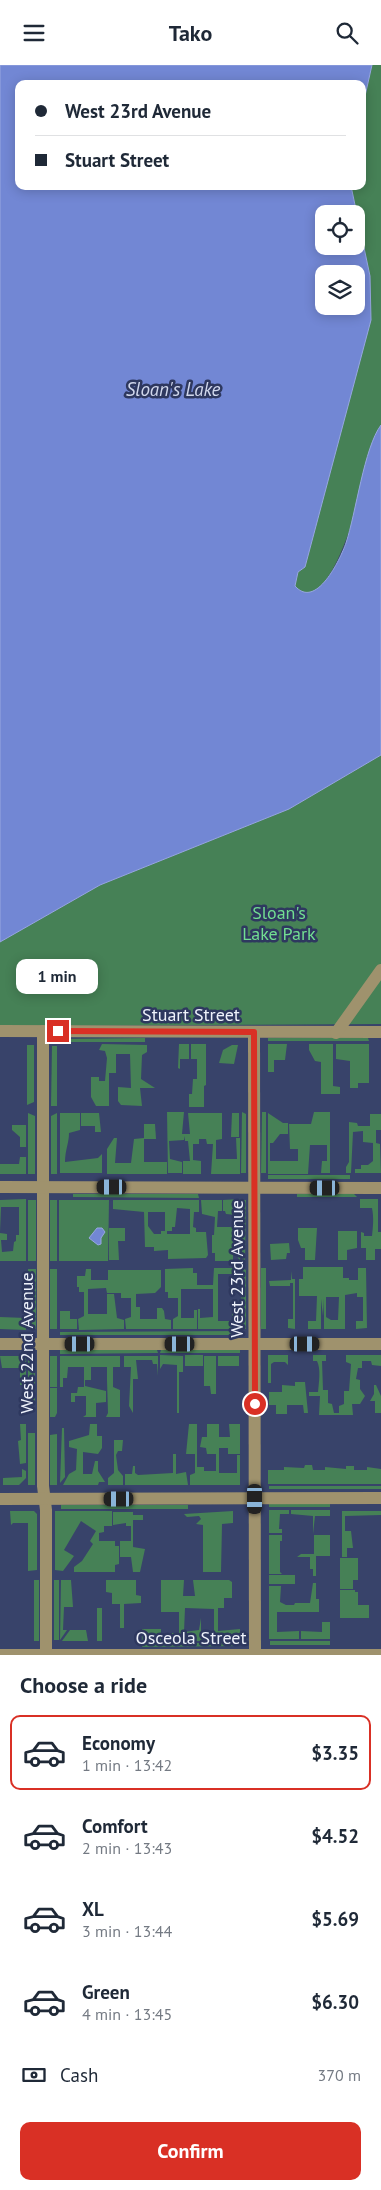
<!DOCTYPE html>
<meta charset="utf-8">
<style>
:root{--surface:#fff;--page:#f6f6f7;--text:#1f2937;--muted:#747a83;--line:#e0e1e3;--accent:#d93025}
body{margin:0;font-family:"PT Sans",sans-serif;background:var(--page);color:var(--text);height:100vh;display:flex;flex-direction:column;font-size:19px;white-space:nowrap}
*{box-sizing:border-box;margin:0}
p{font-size:16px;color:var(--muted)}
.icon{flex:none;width:28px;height:28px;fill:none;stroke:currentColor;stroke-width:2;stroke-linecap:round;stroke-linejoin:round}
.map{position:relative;height:1590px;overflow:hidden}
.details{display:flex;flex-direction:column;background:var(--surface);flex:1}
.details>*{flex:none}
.top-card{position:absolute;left:15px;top:15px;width:351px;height:110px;border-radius:10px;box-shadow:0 2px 12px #0003;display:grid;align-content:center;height:110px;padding:0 20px;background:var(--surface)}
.fabs{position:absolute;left:315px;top:140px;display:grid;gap:10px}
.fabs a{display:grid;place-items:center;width:50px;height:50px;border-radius:10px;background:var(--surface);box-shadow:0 2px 12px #0003;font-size:25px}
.end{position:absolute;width:22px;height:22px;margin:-11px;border:6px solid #d93025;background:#fff;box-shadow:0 0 0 2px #fff}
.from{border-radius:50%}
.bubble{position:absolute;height:35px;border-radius:10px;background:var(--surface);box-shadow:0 2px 12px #0003;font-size:16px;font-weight:700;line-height:35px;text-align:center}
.car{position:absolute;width:15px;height:30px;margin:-15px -8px;border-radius:6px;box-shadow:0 0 4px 1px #0007;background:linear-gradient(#222 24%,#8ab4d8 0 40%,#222 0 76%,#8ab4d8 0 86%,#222 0)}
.top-card b{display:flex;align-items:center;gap:18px;height:48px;font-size:19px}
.top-card b+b{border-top:1px solid var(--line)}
.top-card i{width:12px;height:12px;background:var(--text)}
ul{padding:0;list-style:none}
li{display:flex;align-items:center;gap:15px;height:75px;margin:0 10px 8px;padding:0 10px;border:2px solid transparent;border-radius:10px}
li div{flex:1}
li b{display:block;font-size:19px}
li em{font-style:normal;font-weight:700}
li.current{border-color:var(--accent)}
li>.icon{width:45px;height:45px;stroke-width:1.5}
h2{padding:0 20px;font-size:22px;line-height:60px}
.pay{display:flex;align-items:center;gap:12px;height:55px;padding:0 20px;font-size:19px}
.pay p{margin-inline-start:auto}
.button{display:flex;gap:10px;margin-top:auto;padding:10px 20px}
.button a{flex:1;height:58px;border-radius:10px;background:var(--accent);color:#fff;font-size:20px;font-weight:700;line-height:58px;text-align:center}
header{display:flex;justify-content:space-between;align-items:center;height:65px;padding:0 20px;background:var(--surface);font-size:22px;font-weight:700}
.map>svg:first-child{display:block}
.green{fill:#468156;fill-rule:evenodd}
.water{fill:#7287d4;stroke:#97a7e0;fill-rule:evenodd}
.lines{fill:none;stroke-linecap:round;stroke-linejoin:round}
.minor{stroke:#9f926d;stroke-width:12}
.route{stroke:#d93025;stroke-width:6}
.labels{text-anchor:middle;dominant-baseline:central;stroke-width:5;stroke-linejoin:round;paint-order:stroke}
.park-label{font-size:18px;fill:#72de91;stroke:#2e385f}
.street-label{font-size:18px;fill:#eef2fb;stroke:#2e385f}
.water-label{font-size:19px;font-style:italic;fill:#d1d8ed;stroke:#2e385f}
</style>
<header><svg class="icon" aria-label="menu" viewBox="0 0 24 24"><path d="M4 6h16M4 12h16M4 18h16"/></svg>Tako<svg class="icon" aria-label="search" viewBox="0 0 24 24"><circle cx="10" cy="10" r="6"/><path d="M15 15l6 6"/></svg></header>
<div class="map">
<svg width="381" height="1590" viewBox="0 0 381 1590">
<rect width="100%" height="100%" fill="#38436a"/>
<g class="green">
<path d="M372 0H381V360L378 365C372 385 334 565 295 521L298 507 305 502 333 395 370 211 351 121H362L363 40Z"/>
<polygon points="381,690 381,959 0,961 0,877 100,820 289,744"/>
<polygon points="145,973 145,977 60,977 60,974"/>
<polygon points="268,973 368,973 369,976 268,976"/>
<polygon points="102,979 147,980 147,987 142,990 141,1014 155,1023 140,1023 142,1041 121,1040 118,1036 118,1022 131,1023 130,989 116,989 116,1008 109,1008 109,1041 96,1041 91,1032 91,1012 99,1012 99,1016 105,1016 107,993 105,986 99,985"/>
<polygon points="179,979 189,979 189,994 180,994 180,1004 178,1003"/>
<polygon points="191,979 206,979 206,1020 204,1021 204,1042 189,1042 189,1029 192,1029 193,1014 197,1014 197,994 191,994"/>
<polygon points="268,979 287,979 285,995 274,995 274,1007 268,1007"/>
<polygon points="309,979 333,979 333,1021 340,1022 340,1029 321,1029 321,997 315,996 309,985"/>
<polygon points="336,979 369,979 369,1018 358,1018 358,1023 350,1023 350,996 336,994"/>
<polygon points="27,980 34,980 34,1037 27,1040"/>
<polygon points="232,980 238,980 234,999 219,998 223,985"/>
<polygon points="52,981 57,981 57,1041 51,1041"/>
<polygon points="167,1047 184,1047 182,1069 190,1069 188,1048 222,1048 222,1074 216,1075 216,1094 237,1094 236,1073 240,1073 240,1109 211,1109 213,1079 207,1079 206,1074 199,1074 199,1079 193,1079 193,1095 201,1096 201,1109 183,1109 183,1096 190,1096 188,1076 185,1076 185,1071 184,1075 169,1076 170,1094 182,1097 182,1108 168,1108"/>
<polygon points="242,1047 246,1049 246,1108 241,1108"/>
<polygon points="262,1047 266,1047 266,1108 261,1108"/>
<polygon points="314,1047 330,1047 330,1108 321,1108 322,1096 327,1096 327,1080 310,1080 308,1109 268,1109 268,1048 283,1058 288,1058 288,1069 280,1069 273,1078 270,1078 270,1096 298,1096 298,1084 290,1084 289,1059 311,1059"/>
<polygon points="28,1048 35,1051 35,1109 28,1109"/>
<polygon points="57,1048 57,1109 51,1109 51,1051"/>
<path d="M60 1048H80V1065L69 1068C69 1078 65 1085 65 1097L98 1093 102 1089V1108H60Z"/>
<polygon points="81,1048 99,1048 101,1067 95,1067 95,1061 81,1061"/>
<polygon points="232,1048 239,1048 239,1072 231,1072"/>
<polygon points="370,1049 381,1049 381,1065 376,1065 376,1078 380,1079 381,1108 355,1108 355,1104 361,1104 361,1100 368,1100 373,1096 373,1078 363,1077 363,1066 353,1067 351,1108 346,1108 346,1102 349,1097 349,1057 357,1058 358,1061 370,1061"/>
<polygon points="144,1059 155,1059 156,1074 144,1074"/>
<polygon points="12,1060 26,1060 26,1082 20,1082 20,1072 12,1065"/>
<polygon points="114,1073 117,1073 115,1098 131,1098 134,1074 144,1073 144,1097 167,1097 167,1109 107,1109 107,1084"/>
<polygon points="20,1092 26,1092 26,1109 0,1109 0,1099 19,1099"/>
<rect x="268" y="1110" width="82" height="4"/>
<polygon points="73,1129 198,1129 199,1133 73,1132"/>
<polygon points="297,1129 354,1129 357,1132 297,1132"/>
<polygon points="26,1134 26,1196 0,1196 0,1168 7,1169 7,1175 1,1175 2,1187 13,1186 14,1177 16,1176 16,1170 19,1170 19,1142 1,1142 0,1167 0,1135"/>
<polygon points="240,1134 240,1196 237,1191 237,1150 226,1149 225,1146 223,1146 223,1135"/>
<path d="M360 1134H378V1167H381V1184H375V1195H366V1183H361V1167L364 1168V1171H372C373 1162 374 1153 372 1143H360Z"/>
<rect x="28" y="1135" width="8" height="61"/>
<rect x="50" y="1135" width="7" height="61"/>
<polygon points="59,1135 109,1135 108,1196 59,1196"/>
<path d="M113 1135H199V1147H194L193 1162 196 1163V1167H206L208 1190 206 1193 168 1194V1185L154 1186V1182H145L144 1147 113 1144ZM177 1143 190 1144V1169H167V1166H172V1162H175ZM148 1147H165V1166H161V1169H154L148 1161Z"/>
<polygon points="201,1135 222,1135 222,1146 218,1146 217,1162 233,1162 233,1196 215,1196 215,1188 212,1188 212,1170 214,1170 215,1152 202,1149"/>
<polygon points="242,1135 246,1135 245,1196 242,1195"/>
<polygon points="109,1163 125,1163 125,1176 118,1176 119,1195 109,1195"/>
<polygon points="298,1163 317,1163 315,1195 305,1195 305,1183 301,1183 298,1175"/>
<polygon points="338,1166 357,1166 357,1183 347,1185 347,1195 338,1195"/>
<polygon points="289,1178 290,1188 287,1188 286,1194 271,1195 270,1179"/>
<path d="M303 1202H343V1213H349V1215H358V1203H366L367 1263 356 1264V1256H363V1232H357V1228L345 1230V1264H324V1234L323 1251 321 1234V1264H308V1256H316L317 1231H299V1214H303ZM326 1232H339L338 1255H331L326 1252Z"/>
<polygon points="193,1203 193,1208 197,1208 197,1220 213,1220 214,1203 240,1203 240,1218 233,1218 232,1209 218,1209 218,1256 232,1256 232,1247 239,1246 239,1264 198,1264 198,1244 200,1244 200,1253 213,1252 213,1224 181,1224 181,1253 194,1253 194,1245 197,1245 197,1264 173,1264 173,1254 178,1251 178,1233 168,1233 168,1227 165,1227 165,1204"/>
<polygon points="242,1203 246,1205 246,1264 241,1264"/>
<rect x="261" y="1203" width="5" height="61"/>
<rect x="28" y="1204" width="8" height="60"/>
<rect x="50" y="1204" width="7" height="60"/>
<polygon points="86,1204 91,1204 91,1215 108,1215 108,1205 161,1205 161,1222 155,1228 136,1229 136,1242 140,1242 140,1254 157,1254 157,1243 162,1243 164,1246 165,1254 171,1255 171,1264 126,1264 125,1254 131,1252 131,1233 121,1233 121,1228 107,1228 106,1223 88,1224 88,1249 107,1249 107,1229 114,1229 117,1253 124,1255 124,1264 79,1265 78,1254 84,1251 84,1227 79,1227 79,1222 77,1222 77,1211 85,1211"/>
<polygon points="291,1206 292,1214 295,1214 295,1264 288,1263 288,1254 293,1254 293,1218 290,1218 290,1221 270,1221 269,1216 291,1215"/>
<polygon points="60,1246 70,1246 70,1254 77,1254 77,1264 60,1264"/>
<polygon points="0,1252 26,1253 26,1265 0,1264"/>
<polygon points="240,1266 240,1270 60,1270 60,1267"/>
<polygon points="60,1285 157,1285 158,1288 60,1289"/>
<polygon points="161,1285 240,1285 240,1288 160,1288"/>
<polygon points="160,1290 183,1291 183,1307 179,1307 179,1348 177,1348 177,1300 163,1299 160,1304"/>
<rect x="185" y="1290" width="18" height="11"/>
<polygon points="268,1290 288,1290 288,1300 285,1297 274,1297 271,1299 271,1318 268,1318"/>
<path d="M313 1290H326V1296H322L323 1325H328V1338L332 1339 334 1348H339V1341L344 1339V1326H349L351 1299 346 1297V1290H381V1301L372 1300 371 1296H362V1303H358L356 1314 360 1315V1324L365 1331 360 1339H352L353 1350H319L320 1331H309V1327H318C319 1317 321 1304 317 1296H313Z"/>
<polygon points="0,1291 26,1291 26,1320 20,1320 20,1303 2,1303"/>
<rect x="28" y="1291" width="7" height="49"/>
<rect x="50" y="1291" width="7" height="31"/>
<polygon points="60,1291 120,1291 120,1302 113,1302 113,1315 107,1315 107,1302 91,1302 91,1315 85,1315 85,1321 106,1326 106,1337 96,1338 96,1352 83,1352 86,1350 86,1331 75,1331 75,1337 71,1337 71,1328 77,1328 78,1322 84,1322 84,1302 68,1302 67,1313 63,1313 63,1322 60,1322"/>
<polygon points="124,1291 158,1291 158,1311 157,1299 153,1299 152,1295 136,1295 138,1314 133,1314 133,1348 129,1341 131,1302 124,1302"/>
<polygon points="204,1291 216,1291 216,1329 211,1329 210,1321 204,1321"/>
<rect x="218" y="1291" width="21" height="10"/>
<polygon points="107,1315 113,1315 113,1322 120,1325 120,1352 106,1352 108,1348"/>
<polygon points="295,1317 305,1317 308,1348 304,1348 303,1340 287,1340 287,1349 276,1349 276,1340 269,1340 269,1327 282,1327 282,1320 295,1321"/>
<polygon points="374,1320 376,1320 381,1331 381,1348 375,1348 375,1336 370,1336 374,1329"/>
<polygon points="50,1323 57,1323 57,1348 55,1352 50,1352"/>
<polygon points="20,1359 26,1359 26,1398 20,1399 18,1376 21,1375"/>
<polygon points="90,1359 97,1359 97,1371 102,1371 102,1383 98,1389 83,1387 83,1409 92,1409 95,1396 98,1396 98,1406 105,1417 99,1417 98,1420 63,1420 69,1409 76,1405 77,1384 69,1382 69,1376 89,1370"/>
<polygon points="189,1359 197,1359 197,1402 204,1402 204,1406 216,1406 216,1389 207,1389 206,1383 200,1382 202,1372 207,1372 207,1359 219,1359 219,1372 230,1372 229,1359 240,1359 240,1389 228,1389 228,1383 219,1383 219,1408 237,1408 237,1390 240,1390 240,1420 190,1420 190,1410 195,1408 195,1389 186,1389"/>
<polygon points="62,1363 64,1363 65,1412 60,1418"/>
<rect x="28" y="1368" width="7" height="52"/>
<polygon points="57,1369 57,1420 50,1420 50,1370"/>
<polygon points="114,1375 123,1375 122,1386 118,1386 116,1390 118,1405 123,1411 123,1420 108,1420 108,1413 114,1408"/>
<polygon points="173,1389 176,1389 176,1409 186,1407 188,1420 125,1420 125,1409 132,1409 133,1401 135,1401 135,1408 138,1410 173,1408"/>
<polygon points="305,1400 312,1400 313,1405 325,1405 325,1402 346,1404 346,1401 354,1401 354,1405 367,1405 367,1402 381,1404 381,1419 268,1419 268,1405 284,1405 284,1402 304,1403"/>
<polygon points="22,1404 26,1406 26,1413 19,1420 3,1420 3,1413 22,1412"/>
<rect x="269" y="1421" width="112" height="3"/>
<rect x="269" y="1439" width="61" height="3"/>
<rect x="61" y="1440" width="127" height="4"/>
<polygon points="269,1445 289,1445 289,1449 280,1449 279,1464 282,1464 282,1468 269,1468"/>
<polygon points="291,1445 330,1445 330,1451 315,1451 313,1469 313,1451 291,1449"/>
<polygon points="10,1446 34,1446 37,1449 37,1505 28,1506 28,1458 13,1458 11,1460"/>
<polygon points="55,1446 112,1446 112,1461 104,1461 104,1467 99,1468 99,1476 115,1476 115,1481 119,1481 119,1499 115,1500 115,1507 74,1507 74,1502 82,1496 93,1479 90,1476 96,1466 81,1456 64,1485 74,1491 63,1506 55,1505"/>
<polygon points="233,1446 233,1458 222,1459 221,1507 203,1507 203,1460 196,1459 201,1454 199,1451 187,1452 184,1449"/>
<polygon points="342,1446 381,1446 381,1450 345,1451 345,1466 351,1466 353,1483 347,1483 347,1492 342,1492"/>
<polygon points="113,1447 133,1447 133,1450 143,1450 143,1455 133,1455 133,1482 145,1484 140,1507 133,1507 131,1492 120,1492 120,1476 131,1476 131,1461 126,1461 126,1458 113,1460"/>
<polygon points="269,1470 282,1470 282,1476 280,1476 280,1507 282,1509 269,1509"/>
<polygon points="314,1470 330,1470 330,1491 316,1491 316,1511 313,1511 313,1504 310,1504 310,1492 297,1492 301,1489 314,1489"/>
<polygon points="340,1493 358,1493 358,1515 353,1515 353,1524 340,1524"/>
<rect x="269" y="1510" width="26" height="9"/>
<rect x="34" y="1515" width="5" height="61"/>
<rect x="54" y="1515" width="5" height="60"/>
<polygon points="61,1515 71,1515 73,1542 64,1542 63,1565 67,1565 60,1575"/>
<polygon points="106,1515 136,1515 136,1530 141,1531 141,1538 124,1539 124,1563 120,1563 120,1539 112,1539 112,1528 106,1527"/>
<path d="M161 1515H184L183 1531H195L193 1515H229L232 1517V1533H224V1543H218V1566L240 1564V1576H172V1568H179V1547H161ZM185 1543 214 1544V1570H201V1553L199 1565 184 1567Z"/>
<polygon points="313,1518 316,1518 316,1534 319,1534 319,1547 277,1547 277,1567 299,1566 299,1574 269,1574 269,1521 281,1521 280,1537 286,1540 294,1540 295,1538 310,1538"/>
<polygon points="340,1525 355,1525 355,1527 358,1527 358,1540 369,1540 369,1553 340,1553"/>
<rect x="97" y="1543" width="5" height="33"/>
<polygon points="322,1557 330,1557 330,1574 301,1574 301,1566 322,1567"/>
<rect x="142" y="1564" width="19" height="12"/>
<polygon points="70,1565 86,1565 88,1576 62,1576"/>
<rect x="270" y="1576" width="60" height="4"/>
<polygon points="142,1578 240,1578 240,1581 142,1582"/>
</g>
<g class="water">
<path d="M0 0H372L363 40 362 19H19V121H351L370 211 371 255 305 502 298 507 295 521C316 545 340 495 346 478 356 448 364 383 381 360V690L289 744 100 820 0 877ZM324 149H356V181H324ZM324 209H356V241H324Z"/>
<polygon points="97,1163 102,1163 105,1167 101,1173 101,1179 98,1180 89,1173"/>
</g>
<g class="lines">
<g class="minor">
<polyline points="0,966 381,967"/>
<polyline points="43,966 43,1421 46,1445 46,1590"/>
<polyline points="254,967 255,1590"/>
<polyline points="336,968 381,905"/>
<polyline points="0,1122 381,1123"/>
<polyline points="0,1279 381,1279"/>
<polyline points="0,1434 381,1433"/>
<polyline points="0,1590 381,1590"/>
</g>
</g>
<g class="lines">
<polyline class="route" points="58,966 254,967 255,1339"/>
</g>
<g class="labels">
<g class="park-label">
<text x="279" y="847">Sloan's<tspan x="279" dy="21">Lake Park</tspan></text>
</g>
<g class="street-label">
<text x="191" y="949">Stuart Street</text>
<text transform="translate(236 1204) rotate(-90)">West 23rd Avenue</text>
<text transform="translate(26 1278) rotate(-90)">West 22nd Avenue</text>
<text x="191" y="1572">Osceola Street</text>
</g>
<g class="water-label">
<text x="173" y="324">Sloan's Lake</text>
</g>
</g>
</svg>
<div class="fabs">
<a><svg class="icon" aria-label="locate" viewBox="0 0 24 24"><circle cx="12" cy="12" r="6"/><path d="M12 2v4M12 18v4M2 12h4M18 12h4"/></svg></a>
<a><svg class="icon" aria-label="layers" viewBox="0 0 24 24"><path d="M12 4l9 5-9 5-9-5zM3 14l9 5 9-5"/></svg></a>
</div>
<i class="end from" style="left:255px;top:1339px"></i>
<i class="end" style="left:58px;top:966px"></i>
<div class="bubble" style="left:16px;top:894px;width:82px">1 min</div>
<i class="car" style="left:112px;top:1122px;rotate:270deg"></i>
<i class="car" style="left:325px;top:1123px;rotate:270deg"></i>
<i class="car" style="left:80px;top:1279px;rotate:270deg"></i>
<i class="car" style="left:180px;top:1279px;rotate:270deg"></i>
<i class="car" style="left:305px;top:1279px;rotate:90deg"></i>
<i class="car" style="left:119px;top:1434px;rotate:270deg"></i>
<i class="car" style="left:255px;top:1434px;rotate:180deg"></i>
<div class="top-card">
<b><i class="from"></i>West 23rd Avenue</b>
<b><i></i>Stuart Street</b>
</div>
</div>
<section class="details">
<h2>Choose a ride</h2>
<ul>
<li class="current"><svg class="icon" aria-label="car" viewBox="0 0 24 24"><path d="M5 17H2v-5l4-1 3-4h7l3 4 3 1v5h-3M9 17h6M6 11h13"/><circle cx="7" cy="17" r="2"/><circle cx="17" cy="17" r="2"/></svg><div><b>Economy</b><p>1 min · 13:42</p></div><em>$3.35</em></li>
<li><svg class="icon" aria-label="car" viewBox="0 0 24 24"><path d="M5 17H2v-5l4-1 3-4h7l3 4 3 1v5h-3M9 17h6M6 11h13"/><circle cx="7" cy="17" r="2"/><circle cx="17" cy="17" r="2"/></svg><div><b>Comfort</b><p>2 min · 13:43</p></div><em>$4.52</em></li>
<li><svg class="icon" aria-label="car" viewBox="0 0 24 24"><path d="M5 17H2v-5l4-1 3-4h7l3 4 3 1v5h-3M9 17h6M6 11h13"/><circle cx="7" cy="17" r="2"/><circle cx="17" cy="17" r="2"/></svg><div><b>XL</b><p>3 min · 13:44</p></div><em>$5.69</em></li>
<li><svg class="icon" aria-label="car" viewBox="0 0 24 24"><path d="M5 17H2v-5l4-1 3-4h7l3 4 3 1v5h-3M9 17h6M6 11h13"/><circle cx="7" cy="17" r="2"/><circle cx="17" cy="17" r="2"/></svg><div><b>Green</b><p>4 min · 13:45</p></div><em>$6.30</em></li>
</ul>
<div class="pay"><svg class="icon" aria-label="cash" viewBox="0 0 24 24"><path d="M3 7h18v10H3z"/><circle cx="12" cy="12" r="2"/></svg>Cash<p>370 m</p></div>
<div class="button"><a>Confirm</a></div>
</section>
